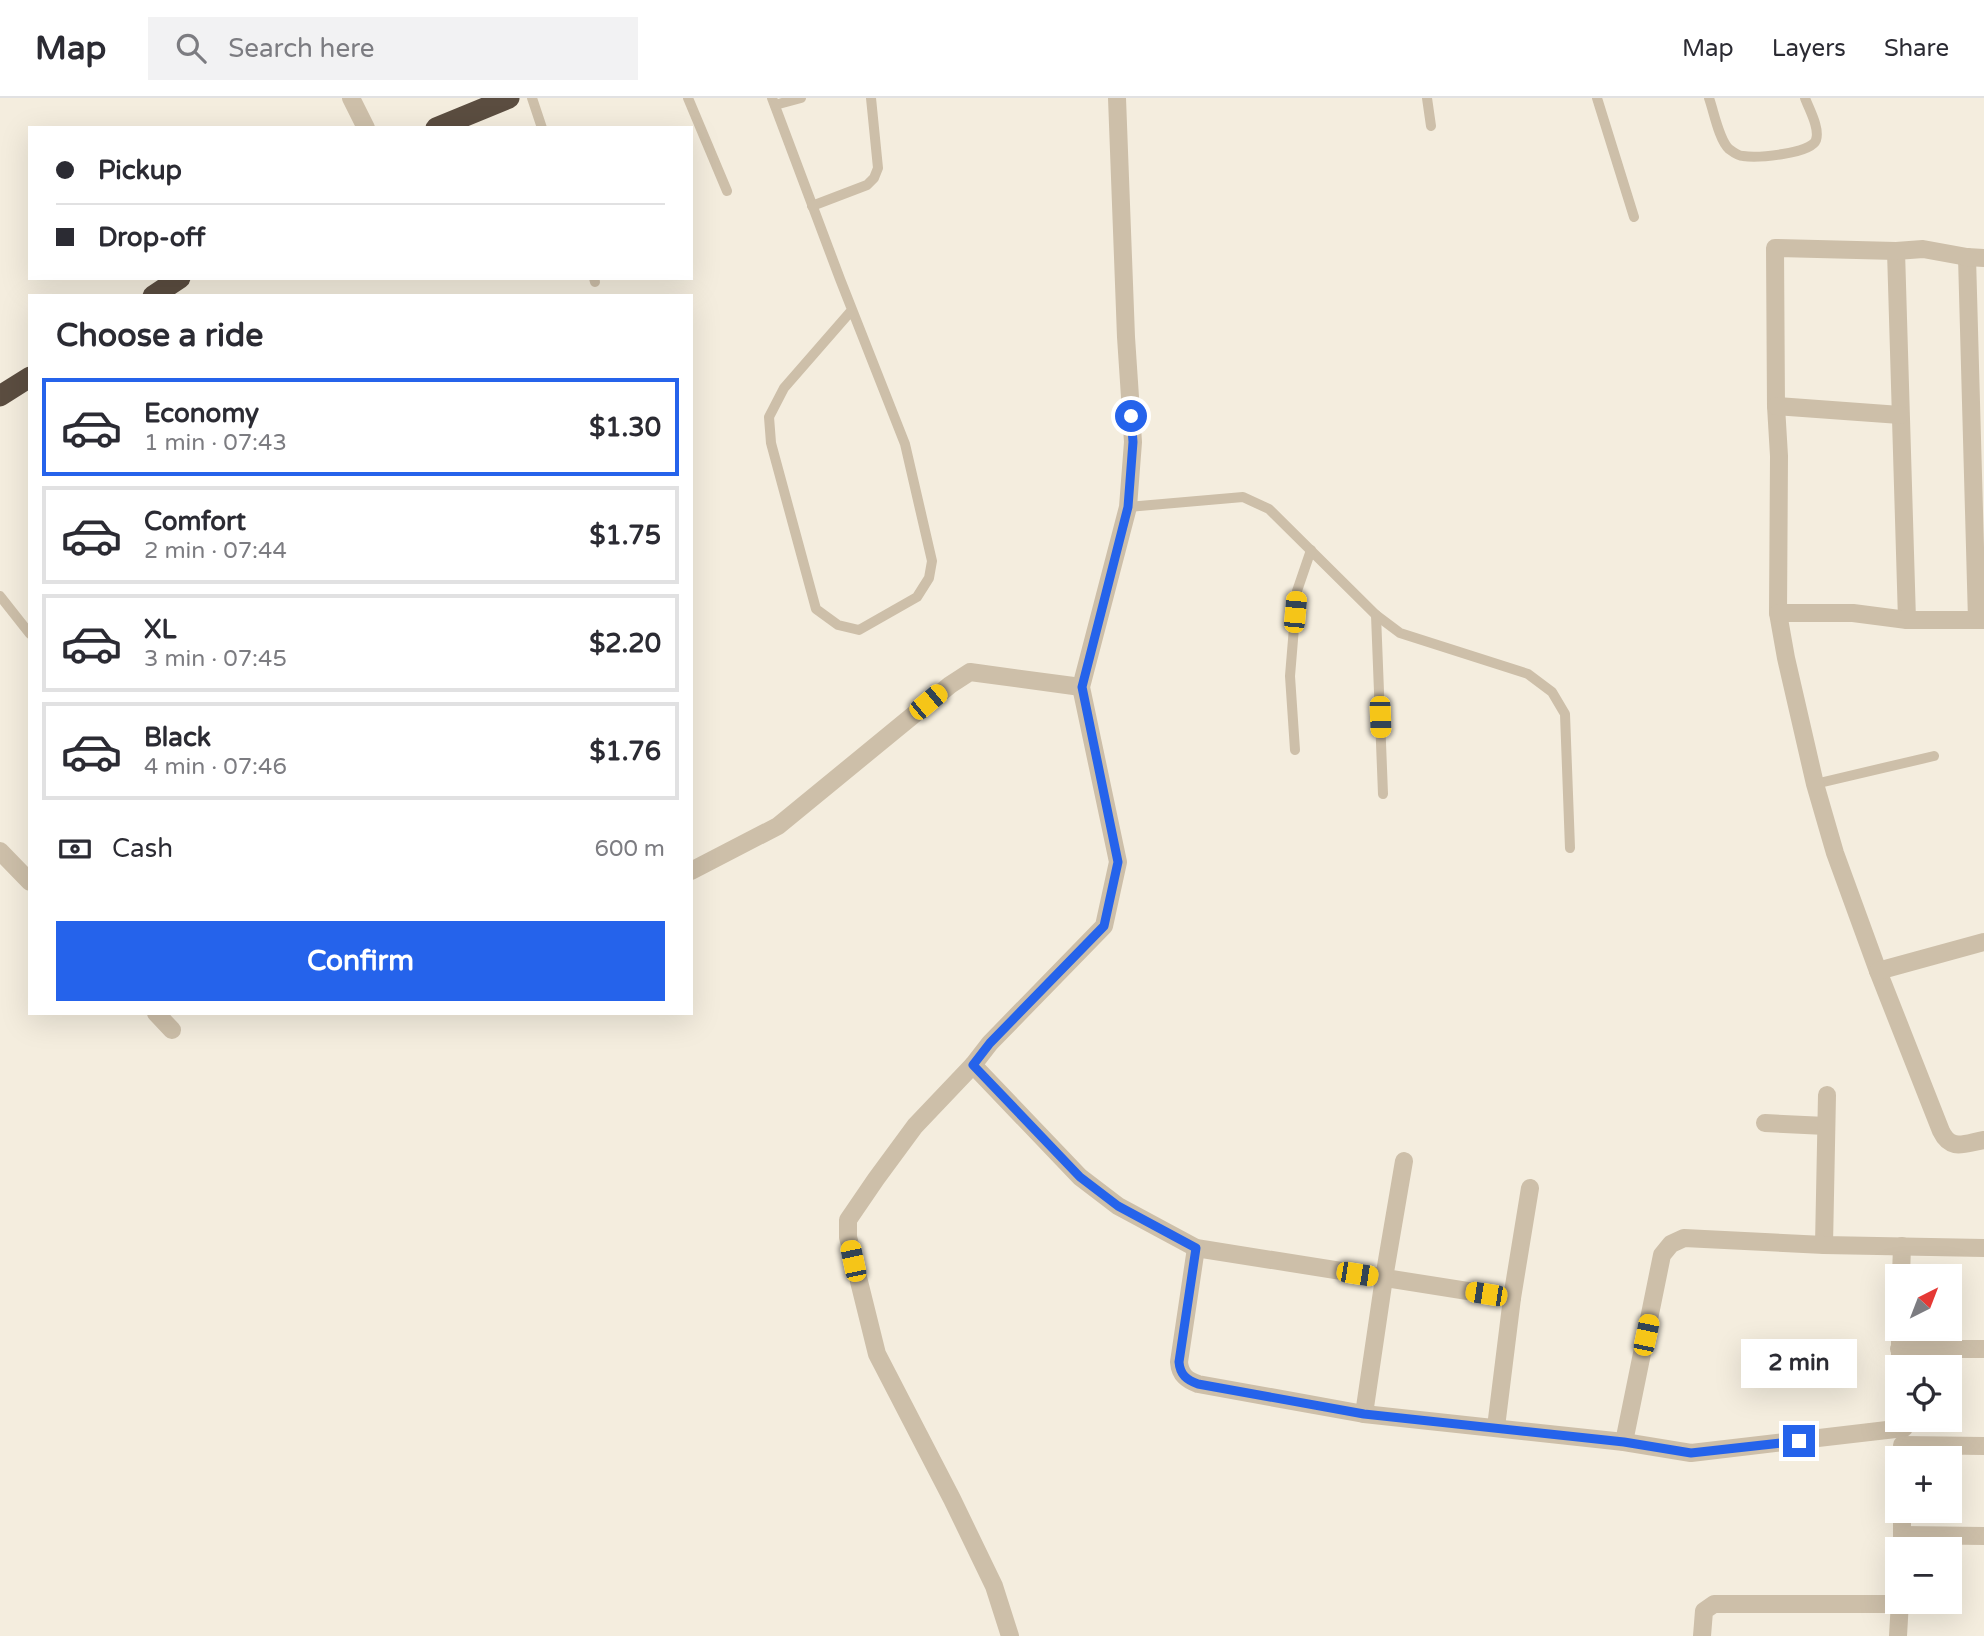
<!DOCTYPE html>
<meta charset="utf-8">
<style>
:root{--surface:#fff;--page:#f2f2f3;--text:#2b2b33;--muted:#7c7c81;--line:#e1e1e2;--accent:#2563eb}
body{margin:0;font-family:"Varela Round",sans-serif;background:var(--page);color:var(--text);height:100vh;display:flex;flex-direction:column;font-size:26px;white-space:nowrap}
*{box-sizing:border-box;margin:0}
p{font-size:23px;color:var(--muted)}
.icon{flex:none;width:38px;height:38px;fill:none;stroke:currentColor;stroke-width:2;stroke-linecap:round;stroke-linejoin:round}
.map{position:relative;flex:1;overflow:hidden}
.side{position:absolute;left:28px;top:196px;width:665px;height:721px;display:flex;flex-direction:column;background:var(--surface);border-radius:0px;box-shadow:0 7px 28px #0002}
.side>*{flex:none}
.hud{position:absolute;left:28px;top:28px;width:665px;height:154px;border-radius:0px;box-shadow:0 7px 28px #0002;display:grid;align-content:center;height:154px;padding:0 28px;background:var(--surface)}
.needle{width:46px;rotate:42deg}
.controls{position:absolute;left:1885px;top:1166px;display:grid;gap:14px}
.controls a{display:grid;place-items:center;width:77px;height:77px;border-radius:0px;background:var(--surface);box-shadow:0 7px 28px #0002;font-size:35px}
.end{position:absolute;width:32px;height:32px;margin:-16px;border:9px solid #2563eb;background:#fff;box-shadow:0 0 0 4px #fff}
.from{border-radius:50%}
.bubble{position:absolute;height:49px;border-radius:0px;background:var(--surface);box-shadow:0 7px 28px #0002;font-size:23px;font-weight:700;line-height:49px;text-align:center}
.car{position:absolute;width:21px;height:42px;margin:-21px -10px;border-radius:9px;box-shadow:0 0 5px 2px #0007;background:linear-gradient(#f5c518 24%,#345 0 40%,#f5c518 0 76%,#345 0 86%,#f5c518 0)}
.hud b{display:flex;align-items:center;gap:24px;height:66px;font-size:26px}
.hud b+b{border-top:2px solid var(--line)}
.hud i{width:18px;height:18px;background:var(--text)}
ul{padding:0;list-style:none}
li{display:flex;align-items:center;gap:21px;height:98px;margin:0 14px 10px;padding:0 14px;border:4px solid var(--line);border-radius:0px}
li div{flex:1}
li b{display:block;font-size:26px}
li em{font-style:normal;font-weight:700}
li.on{border-color:var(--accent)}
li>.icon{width:63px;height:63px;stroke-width:1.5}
h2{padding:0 28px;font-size:32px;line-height:84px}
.pay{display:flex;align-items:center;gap:18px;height:77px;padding:0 28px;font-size:26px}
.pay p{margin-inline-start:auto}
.cta{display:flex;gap:14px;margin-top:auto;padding:14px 28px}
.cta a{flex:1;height:80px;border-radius:0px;background:var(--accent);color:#fff;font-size:28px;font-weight:700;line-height:80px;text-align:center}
header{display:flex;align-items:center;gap:42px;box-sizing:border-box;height:98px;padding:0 35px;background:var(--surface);border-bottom:2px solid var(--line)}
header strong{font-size:33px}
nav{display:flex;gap:38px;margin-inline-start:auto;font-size:24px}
.search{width:490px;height:63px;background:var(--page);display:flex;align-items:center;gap:18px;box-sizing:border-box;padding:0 24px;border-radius:0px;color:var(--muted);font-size:26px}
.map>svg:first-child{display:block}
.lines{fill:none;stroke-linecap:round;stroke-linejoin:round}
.lane{stroke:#cdbfa9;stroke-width:10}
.street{stroke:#cdbfa9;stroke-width:18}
.highway{stroke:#5b4d40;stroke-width:21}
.route{stroke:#2563eb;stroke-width:9}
</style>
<header>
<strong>Map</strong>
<div class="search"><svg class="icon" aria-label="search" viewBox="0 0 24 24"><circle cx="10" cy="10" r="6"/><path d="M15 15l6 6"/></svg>Search here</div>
<nav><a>Map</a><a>Layers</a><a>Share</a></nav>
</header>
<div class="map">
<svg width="1984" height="1538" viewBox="0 0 1984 1538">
<rect width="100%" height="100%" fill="#f4edde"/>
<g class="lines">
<g class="lane">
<polyline points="532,0 542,30"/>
<polyline points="688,0 727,93"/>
<polyline points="772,0 840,181 905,346 932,463 929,480 917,499 859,532 838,527 816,511 771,345 769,319 784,290 852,212"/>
<polyline points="1427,0 1431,28"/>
<polyline points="1597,0 1634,119"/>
<path d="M1709 0C1714 14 1719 42 1729 51 1733 54 1739 58 1743 58 1757 60 1811 56 1816 42 1820 30 1809 11 1805 0"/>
<polyline points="775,7 801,0"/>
<polyline points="812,108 867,87 874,80 878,70 871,0"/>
<polyline points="594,180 595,184"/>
<polyline points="1128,409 1243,399 1269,411 1376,517 1400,535 1528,576 1552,594 1565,616 1570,750"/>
<polyline points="0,498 30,536"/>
<polyline points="1376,517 1383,696"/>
<polyline points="1295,652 1290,578 1297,493 1311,452"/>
<polyline points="1815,686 1934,658"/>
</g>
<g class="street">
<polyline points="351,0 366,30"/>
<polyline points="1117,0 1126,239 1133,344 1128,409 1081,589 1118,764 1104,828 990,945 973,967 1080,1079 1118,1108 1196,1150 1512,1200"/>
<polyline points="1896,153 1907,522"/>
<polyline points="1967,159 1977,522"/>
<path d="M1984 160 1967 159 1923 151 1896 153 1775 150 1776 308 1779 358 1778 515 1786 560 1815 686 1835 755 1878 873 1941 1033C1951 1054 1965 1045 1984 1042"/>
<polyline points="1776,308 1900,317"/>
<polyline points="1778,515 1853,515 1907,522 1984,522"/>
<polyline points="0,753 30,784"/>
<polyline points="691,773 778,728 950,587 970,574 1081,589"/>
<polyline points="1878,873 1984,844"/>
<polyline points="156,915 172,932"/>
<polyline points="973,967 915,1028 876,1081 848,1122 848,1139 877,1256 952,1401 994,1488 1010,1538"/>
<polyline points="1765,1025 1826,1028"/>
<polyline points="1824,1147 1827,997"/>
<path d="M1196 1150 1179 1264C1180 1277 1187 1282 1198 1286L1364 1316 1624 1344 1691 1355 1904 1330"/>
<polyline points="1901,1178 1902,1148"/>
<polyline points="1900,1230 1900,1269"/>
<polyline points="1899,1251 1984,1251"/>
<polyline points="1364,1316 1384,1180 1404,1063"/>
<polyline points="1496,1329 1512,1200 1530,1090"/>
<polyline points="1624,1344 1662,1157 1671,1146 1684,1140 1824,1147 1984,1150"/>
<polyline points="1902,1347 1984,1348"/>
<polyline points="1902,1437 1984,1438"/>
<polyline points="1902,1451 1902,1412"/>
<polyline points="1702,1538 1704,1513 1714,1506 1900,1506"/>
<polyline points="1898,1538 1900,1503"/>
</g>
<g class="highway">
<polyline points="436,30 509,0"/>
<polyline points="153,198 180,180"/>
<polyline points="0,298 30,279"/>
</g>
</g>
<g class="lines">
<path class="route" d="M1131 318 1133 344 1128 409 1082 589 1118 764 1104 828 990 945 973 967 1080 1079 1118 1108 1196 1150 1179 1264C1180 1277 1187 1282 1198 1286L1364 1316 1624 1344 1691 1355 1799 1343"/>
</g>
</svg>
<div class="controls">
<a><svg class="needle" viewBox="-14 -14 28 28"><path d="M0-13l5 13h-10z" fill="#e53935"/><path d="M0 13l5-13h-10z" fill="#7c7c81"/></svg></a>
<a><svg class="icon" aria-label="locate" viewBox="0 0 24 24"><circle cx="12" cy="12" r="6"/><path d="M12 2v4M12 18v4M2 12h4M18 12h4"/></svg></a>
<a>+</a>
<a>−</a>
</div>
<i class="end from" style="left:1131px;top:318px"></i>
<i class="end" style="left:1799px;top:1343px"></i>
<div class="bubble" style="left:1741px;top:1241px;width:116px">2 min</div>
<i class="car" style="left:1295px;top:514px;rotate:5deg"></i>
<i class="car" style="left:928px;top:604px;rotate:50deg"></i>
<i class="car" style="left:1380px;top:619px;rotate:178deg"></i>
<i class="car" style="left:853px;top:1163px;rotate:348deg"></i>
<i class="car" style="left:1357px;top:1176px;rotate:99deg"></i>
<i class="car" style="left:1486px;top:1196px;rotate:279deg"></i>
<i class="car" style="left:1646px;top:1237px;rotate:12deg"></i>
<div class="hud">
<b><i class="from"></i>Pickup</b>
<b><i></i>Drop-off</b>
</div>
<section class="side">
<h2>Choose a ride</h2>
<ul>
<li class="on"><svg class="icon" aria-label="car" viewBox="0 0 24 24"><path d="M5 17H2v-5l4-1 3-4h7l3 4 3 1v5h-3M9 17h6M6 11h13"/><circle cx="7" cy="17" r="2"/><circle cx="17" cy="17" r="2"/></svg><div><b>Economy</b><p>1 min · 07:43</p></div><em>$1.30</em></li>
<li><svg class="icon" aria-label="car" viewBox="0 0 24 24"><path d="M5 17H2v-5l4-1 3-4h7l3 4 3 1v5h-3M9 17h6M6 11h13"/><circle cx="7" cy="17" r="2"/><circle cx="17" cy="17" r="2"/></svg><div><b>Comfort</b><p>2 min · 07:44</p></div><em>$1.75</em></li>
<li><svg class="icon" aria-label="car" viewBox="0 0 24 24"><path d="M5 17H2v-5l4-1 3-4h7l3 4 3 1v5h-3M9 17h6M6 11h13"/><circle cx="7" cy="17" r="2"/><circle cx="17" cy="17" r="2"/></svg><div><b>XL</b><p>3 min · 07:45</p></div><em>$2.20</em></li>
<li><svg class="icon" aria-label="car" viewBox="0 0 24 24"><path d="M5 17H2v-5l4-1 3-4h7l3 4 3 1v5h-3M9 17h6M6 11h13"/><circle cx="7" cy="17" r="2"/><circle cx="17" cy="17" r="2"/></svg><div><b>Black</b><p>4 min · 07:46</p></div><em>$1.76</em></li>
</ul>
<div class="pay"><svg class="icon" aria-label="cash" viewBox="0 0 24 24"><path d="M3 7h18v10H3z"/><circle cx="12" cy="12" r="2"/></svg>Cash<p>600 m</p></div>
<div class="cta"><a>Confirm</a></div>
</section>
</div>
